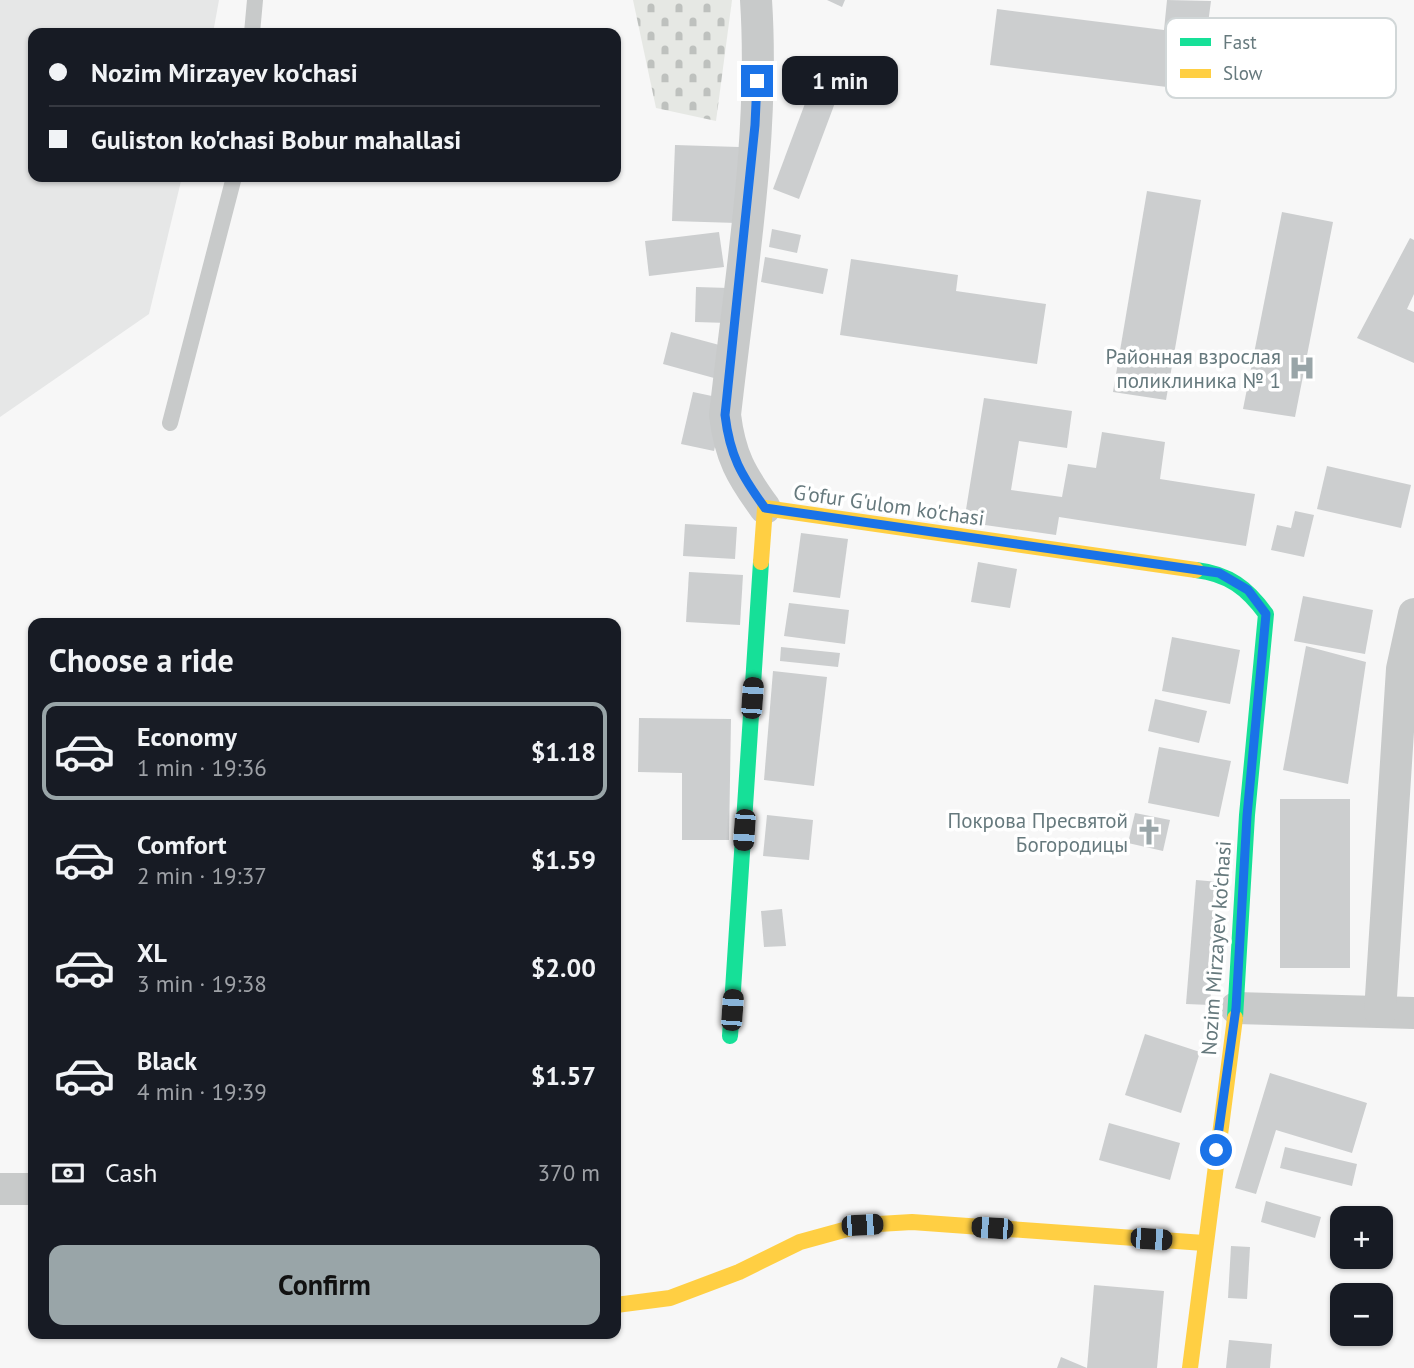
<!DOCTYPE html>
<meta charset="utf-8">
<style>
:root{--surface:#171b24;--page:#20242c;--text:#f1f3f6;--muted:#9ea1a6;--line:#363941;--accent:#99a5a8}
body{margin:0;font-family:"PT Sans",sans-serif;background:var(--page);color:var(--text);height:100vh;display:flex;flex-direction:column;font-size:26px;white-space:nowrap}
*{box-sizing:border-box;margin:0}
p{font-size:23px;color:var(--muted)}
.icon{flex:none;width:38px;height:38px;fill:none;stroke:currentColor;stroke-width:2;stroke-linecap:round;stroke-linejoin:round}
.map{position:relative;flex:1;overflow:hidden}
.sheet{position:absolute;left:28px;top:618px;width:593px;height:721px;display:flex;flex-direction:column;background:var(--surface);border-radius:14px;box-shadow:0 2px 5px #0004}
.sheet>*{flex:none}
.top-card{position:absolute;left:28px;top:28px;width:593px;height:154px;border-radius:14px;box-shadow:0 2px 5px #0004;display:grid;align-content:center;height:154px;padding:0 21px;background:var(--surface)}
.buttons{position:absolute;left:1330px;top:1206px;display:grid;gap:14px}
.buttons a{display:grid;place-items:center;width:63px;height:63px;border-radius:14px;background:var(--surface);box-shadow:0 2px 5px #0004;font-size:35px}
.end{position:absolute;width:32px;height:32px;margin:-16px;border:9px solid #1a73e8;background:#fff;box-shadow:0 0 0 4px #fff}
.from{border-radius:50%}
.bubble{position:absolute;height:49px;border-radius:14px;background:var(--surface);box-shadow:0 2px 5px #0004;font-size:23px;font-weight:700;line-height:49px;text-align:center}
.car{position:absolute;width:21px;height:42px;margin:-21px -10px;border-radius:9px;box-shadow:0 0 5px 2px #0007;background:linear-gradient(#222 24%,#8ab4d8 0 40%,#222 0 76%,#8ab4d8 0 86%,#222 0)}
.top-card b{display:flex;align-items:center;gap:24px;height:66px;font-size:26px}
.top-card b+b{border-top:2px solid var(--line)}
.top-card i{width:18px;height:18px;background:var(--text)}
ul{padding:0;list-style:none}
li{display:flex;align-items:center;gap:21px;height:98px;margin:0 14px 10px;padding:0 7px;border:4px solid transparent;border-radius:14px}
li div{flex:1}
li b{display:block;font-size:26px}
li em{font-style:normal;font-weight:700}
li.on{border-color:var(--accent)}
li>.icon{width:63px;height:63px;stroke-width:1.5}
h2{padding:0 21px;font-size:32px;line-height:84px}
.pay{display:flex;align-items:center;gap:18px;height:77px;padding:0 21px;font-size:26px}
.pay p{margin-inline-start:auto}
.cta{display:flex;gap:14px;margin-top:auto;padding:14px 21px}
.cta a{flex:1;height:80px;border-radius:14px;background:var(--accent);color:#111;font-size:28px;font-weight:700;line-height:80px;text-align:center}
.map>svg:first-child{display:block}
.built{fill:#e6e7e7}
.cemetery{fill:url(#cemetery-stones)}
.building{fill:#cccecf}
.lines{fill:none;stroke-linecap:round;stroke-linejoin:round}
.lane{stroke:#c8caca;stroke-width:16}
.street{stroke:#c8caca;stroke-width:32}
.fast{stroke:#16e098;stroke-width:16}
.slow{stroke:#ffcf43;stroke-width:16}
.route{stroke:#1a73e8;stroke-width:9}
.labels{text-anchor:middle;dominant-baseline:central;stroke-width:7;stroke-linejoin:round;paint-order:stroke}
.poi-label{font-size:21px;fill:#66797d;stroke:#fff;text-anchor:end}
.street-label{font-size:21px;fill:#66797d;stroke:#fff}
.key{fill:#fff;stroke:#d1d7d8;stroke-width:2}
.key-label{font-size:19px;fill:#66797d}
</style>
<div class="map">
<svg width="1414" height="1368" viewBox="0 0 1414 1368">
<defs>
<pattern id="cemetery-stones" width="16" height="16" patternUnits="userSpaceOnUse" patternTransform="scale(1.75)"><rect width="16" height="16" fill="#e6e8e4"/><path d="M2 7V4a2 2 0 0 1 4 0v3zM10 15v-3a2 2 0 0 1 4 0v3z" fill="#bec1be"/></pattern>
</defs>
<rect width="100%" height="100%" fill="#f7f7f7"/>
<polygon class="built" points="0,0 219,0 213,33 33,33 33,177 182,177 149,314 0,417"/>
<polygon class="cemetery" points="633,0 732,0 716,121 656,108"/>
<g class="building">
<polygon points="827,0 845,0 842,7"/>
<polygon points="1167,0 1211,1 1199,91 990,65 997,9 1164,30"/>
<polygon points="819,66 845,76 799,199 773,189"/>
<polygon points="675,145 739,147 737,223 672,221"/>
<polygon points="1147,191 1201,200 1166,400 1113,392"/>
<polygon points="1282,212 1333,222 1295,417 1243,409"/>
<polygon points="772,229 801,235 797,253 769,247"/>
<polygon points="719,232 724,267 649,276 645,241"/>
<polygon points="1410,238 1414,240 1414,294 1407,309 1414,312 1414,363 1357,338"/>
<polygon points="765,257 828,269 823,294 761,282"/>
<polygon points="851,259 958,275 956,291 1046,304 1037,364 840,335"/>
<polygon points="696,287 729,288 728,323 695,322"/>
<polygon points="671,332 723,346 714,378 663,364"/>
<polygon points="693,392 726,399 714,451 681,444"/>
<polygon points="984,398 1072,411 1067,448 1019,441 1011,490 1062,497 1068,464 1096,468 1102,432 1165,442 1160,479 1255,494 1246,546 1059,517 1056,535 964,522"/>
<polygon points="1327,466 1411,485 1401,528 1317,509"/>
<polygon points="1295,511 1314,515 1304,557 1271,550 1277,525 1291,528"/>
<polygon points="685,524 737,527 735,559 683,556"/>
<polygon points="801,533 848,539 840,598 793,592"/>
<polygon points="978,562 1017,569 1010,608 971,602"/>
<polygon points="689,572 743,575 740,625 686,622"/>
<polygon points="1303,596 1373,610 1365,654 1294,641"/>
<polygon points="789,603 849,610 845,644 784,636"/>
<polygon points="1172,637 1240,650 1230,704 1162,691"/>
<polygon points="1306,646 1366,662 1348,784 1283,770"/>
<polygon points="781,647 840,653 838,667 780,661"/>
<polygon points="773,671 827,677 814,786 764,780"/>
<polygon points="1155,699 1207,711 1199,743 1148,731"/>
<polygon points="639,718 731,719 729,840 682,840 682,773 638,772"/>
<polygon points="1159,747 1231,761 1219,817 1148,803"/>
<rect x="1280" y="799" width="70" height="169"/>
<polygon points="1135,813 1170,820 1163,851 1128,843"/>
<polygon points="767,815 813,820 809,860 763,856"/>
<polygon points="1196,880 1219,882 1210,1005 1186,1004"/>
<polygon points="782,909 786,946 764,947 761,911"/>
<polygon points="1145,1034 1200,1052 1181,1113 1125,1095"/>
<polygon points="1270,1073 1367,1103 1352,1153 1276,1130 1256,1194 1235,1188"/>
<polygon points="1109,1123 1180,1143 1170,1180 1099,1160"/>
<polygon points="1285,1147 1357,1164 1352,1186 1280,1168"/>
<polygon points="1266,1201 1321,1217 1315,1238 1261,1222"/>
<polygon points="1231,1246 1250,1247 1247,1299 1228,1298"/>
<polygon points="1094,1285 1164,1291 1157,1368 1087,1368"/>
<polygon points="1229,1340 1272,1344 1270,1368 1226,1368"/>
<polygon points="1061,1357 1087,1368 1057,1368"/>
</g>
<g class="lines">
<g class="lane">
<polyline points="252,33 255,0"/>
<polyline points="170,423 234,177"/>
</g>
<g class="street">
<path d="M756 0C765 136 740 280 725 415 730 456 741 475 765 508"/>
<polyline points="1236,1008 1414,1013"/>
<polyline points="1380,1012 1402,669 1414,614"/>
<polyline points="0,1189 33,1189"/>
</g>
<g class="fast">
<path d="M1196 570C1229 574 1247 588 1266 614L1247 815 1235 1018"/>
<polyline points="730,1036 761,562"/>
</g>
<g class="slow">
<polyline points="761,562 765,508 1196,570"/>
<polyline points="616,1305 670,1298 739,1272 800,1242 862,1225 912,1222 1204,1243"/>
<polyline points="1190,1368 1235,1018"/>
</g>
</g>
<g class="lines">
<path class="route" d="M757 81 755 125 725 415C730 456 741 475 765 508L1219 573 1248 590 1266 614 1247 816 1236 1008 1216 1150"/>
</g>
<defs>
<g id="hospital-bare" transform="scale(2.1)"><path d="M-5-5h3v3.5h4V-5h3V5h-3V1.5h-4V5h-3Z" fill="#99a5a8" stroke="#fff" stroke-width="2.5" paint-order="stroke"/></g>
<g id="church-bare" transform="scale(2.1)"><path d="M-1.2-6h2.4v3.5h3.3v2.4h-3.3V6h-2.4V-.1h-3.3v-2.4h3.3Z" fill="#99a5a8" stroke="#fff" stroke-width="2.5" paint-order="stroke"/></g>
</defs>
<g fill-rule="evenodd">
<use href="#hospital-bare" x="1302" y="368"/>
<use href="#church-bare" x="1149" y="832"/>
</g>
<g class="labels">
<g class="poi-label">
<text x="1281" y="356">Районная взрослая<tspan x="1281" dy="24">поликлиника № 1</tspan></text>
<text x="1128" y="820">Покрова Пресвятой<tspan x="1128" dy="24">Богородицы</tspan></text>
</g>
<g class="street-label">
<text transform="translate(889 505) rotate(8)">G'ofur G'ulom ko'chasi</text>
<text transform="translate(1216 948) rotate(-86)">Nozim Mirzayev ko'chasi</text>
</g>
</g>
<rect x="1166" y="18" width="230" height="80" rx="10" class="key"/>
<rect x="1180" y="38" width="31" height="8" fill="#16e098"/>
<rect x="1180" y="69" width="31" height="9" fill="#ffcf43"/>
<g class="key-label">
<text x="1223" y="49">Fast</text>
<text x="1223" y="80">Slow</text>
</g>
</svg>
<div class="buttons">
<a>+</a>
<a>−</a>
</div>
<i class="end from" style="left:1216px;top:1150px"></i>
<i class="end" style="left:757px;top:81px"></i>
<div class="bubble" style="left:782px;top:56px;width:116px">1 min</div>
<i class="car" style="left:752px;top:698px;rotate:4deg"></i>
<i class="car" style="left:744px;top:830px;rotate:184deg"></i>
<i class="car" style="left:732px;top:1010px;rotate:4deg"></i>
<i class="car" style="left:862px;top:1225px;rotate:87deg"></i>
<i class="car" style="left:992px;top:1228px;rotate:274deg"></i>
<i class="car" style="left:1151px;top:1239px;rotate:94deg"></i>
<div class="top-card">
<b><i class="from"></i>Nozim Mirzayev ko'chasi</b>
<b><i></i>Guliston ko'chasi Bobur mahallasi</b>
</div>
<section class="sheet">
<h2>Choose a ride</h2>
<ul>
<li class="on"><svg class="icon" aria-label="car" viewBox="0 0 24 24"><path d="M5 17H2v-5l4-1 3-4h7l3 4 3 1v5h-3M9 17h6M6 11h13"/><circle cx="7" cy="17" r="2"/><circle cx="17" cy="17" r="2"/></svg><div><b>Economy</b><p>1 min · 19:36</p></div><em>$1.18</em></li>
<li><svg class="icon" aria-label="car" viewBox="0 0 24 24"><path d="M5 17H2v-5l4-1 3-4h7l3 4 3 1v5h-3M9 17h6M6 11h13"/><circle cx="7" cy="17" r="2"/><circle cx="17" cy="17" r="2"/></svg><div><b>Comfort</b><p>2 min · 19:37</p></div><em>$1.59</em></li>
<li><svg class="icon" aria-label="car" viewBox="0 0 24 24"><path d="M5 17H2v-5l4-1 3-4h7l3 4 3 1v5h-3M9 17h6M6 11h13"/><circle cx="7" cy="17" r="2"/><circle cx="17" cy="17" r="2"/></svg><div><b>XL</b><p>3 min · 19:38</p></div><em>$2.00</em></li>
<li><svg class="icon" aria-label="car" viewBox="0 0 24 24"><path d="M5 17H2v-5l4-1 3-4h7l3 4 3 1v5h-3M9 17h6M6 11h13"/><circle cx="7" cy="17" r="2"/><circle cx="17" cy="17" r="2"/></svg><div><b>Black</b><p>4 min · 19:39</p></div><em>$1.57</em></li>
</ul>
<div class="pay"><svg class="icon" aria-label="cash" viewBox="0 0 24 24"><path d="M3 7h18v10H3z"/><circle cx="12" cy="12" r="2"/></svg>Cash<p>370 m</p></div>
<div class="cta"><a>Confirm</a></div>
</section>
</div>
